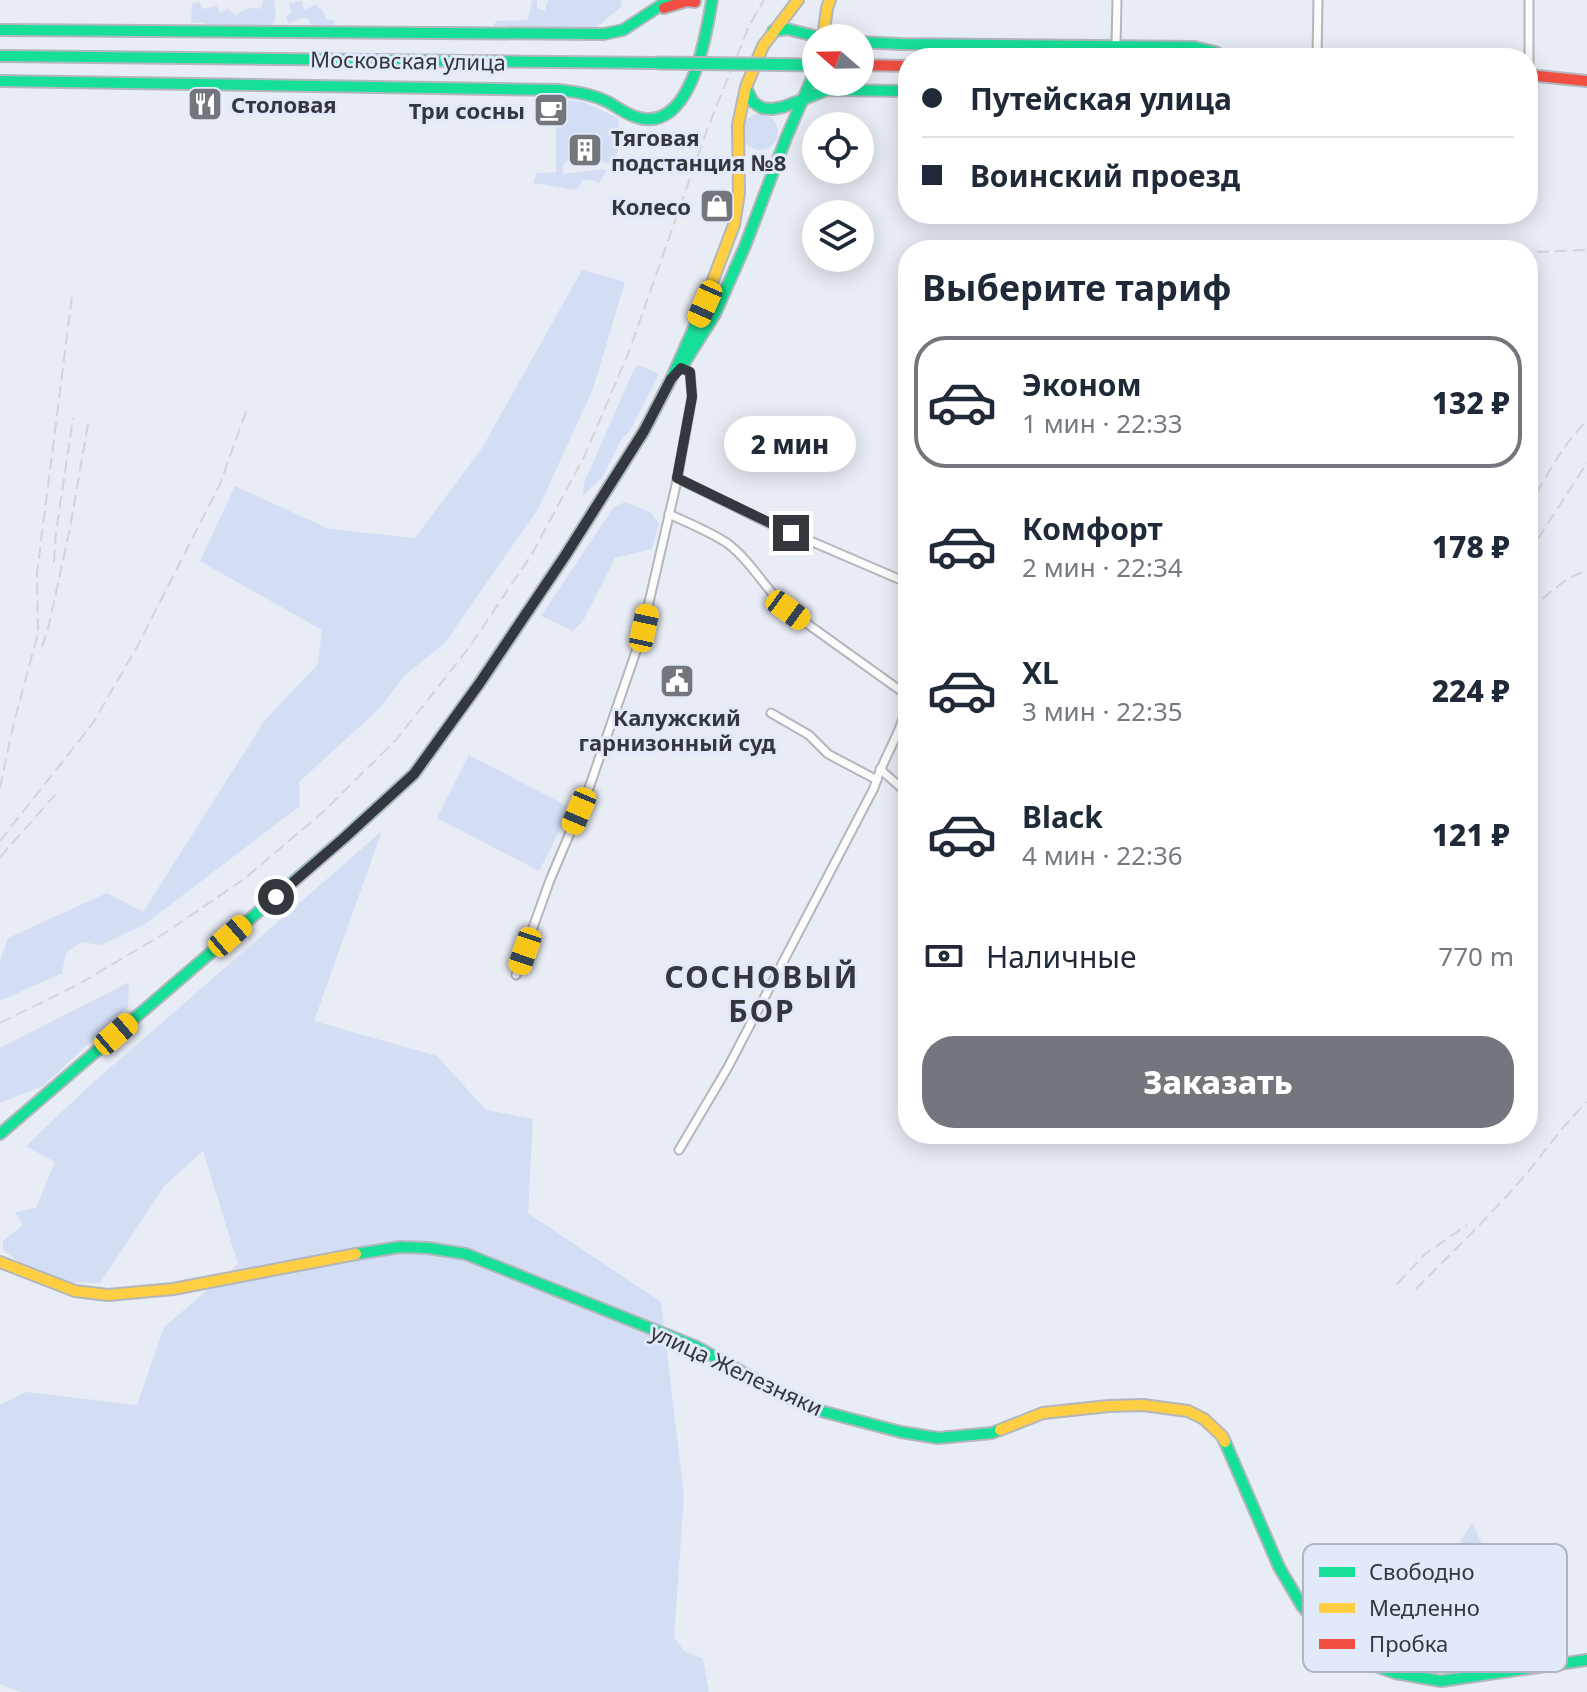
<!DOCTYPE html>
<html lang="ru">
<meta charset="utf-8">
<style>
:root{--surface:#fff;--page:#f6f6f7;--text:#1f2937;--muted:#747a83;--line:#e0e1e3;--accent:#73767d}
body{margin:0;font-family:"Noto Sans",sans-serif;background:var(--page);color:var(--text);height:100vh;display:flex;flex-direction:column;font-size:30px;white-space:nowrap}
*{box-sizing:border-box;margin:0}
p{font-size:26px;color:var(--muted)}
.icon{flex:none;width:44px;height:44px;fill:none;stroke:currentColor;stroke-width:2;stroke-linecap:round;stroke-linejoin:round}
.map{position:relative;flex:1;overflow:hidden}
.side{position:absolute;left:898px;top:240px;width:640px;height:904px;display:flex;flex-direction:column;background:var(--surface);border-radius:32px;box-shadow:0 4px 20px #0003}
.side>*{flex:none}
.top-card{position:absolute;left:898px;top:48px;width:640px;height:176px;border-radius:32px;box-shadow:0 4px 20px #0003;display:grid;align-content:center;height:176px;padding:0 24px;background:var(--surface)}
.needle{width:52px;rotate:290deg}
.fabs{position:absolute;left:802px;top:24px;display:grid;gap:16px}
.fabs a{display:grid;place-items:center;width:72px;height:72px;border-radius:50%;background:var(--surface);box-shadow:0 4px 20px #0003;font-size:40px}
.end{position:absolute;width:36px;height:36px;margin:-18px;border:10px solid #34373d;background:#fff;box-shadow:0 0 0 4px #fff}
.from{border-radius:50%}
.bubble{position:absolute;height:56px;border-radius:28px;background:var(--surface);box-shadow:0 4px 20px #0003;font-size:26px;font-weight:800;line-height:56px;text-align:center}
.car{position:absolute;width:24px;height:48px;margin:-24px -12px;border-radius:10px;box-shadow:0 0 6px 2px #0007;background:linear-gradient(#f5c518 24%,#345 0 40%,#f5c518 0 76%,#345 0 86%,#f5c518 0)}
.top-card b{display:flex;align-items:center;gap:28px;height:76px;font-size:30px}
.top-card b+b{border-top:2px solid var(--line)}
.top-card i{width:20px;height:20px;background:var(--text)}
ul{padding:0;list-style:none}
li{display:flex;align-items:center;gap:24px;height:132px;margin:0 16px 12px;padding:0 8px;border:4px solid transparent;border-radius:32px}
li div{flex:1}
li b{display:block;font-size:30px}
li em{font-style:normal;font-weight:800}
li.current{border-color:var(--accent)}
li>.icon{width:72px;height:72px;stroke-width:1.5}
h2{padding:0 24px;font-size:36px;line-height:96px}
.pay{display:flex;align-items:center;gap:20px;height:88px;padding:0 24px;font-size:30px}
.pay p{margin-inline-start:auto}
.primary-button{display:flex;gap:16px;margin-top:auto;padding:16px 24px}
.primary-button a{flex:1;height:92px;border-radius:32px;background:var(--accent);color:#fff;font-size:32px;font-weight:800;line-height:92px;text-align:center}
.map>svg:first-child{display:block}
.green{fill:#d3def5}
.lines{fill:none;stroke-linecap:round;stroke-linejoin:round}
.street-casing{stroke:#b3b6bc;stroke-width:11}
.fast-casing{stroke:#b3b6bc;stroke-width:14}
.slow-casing{stroke:#b3b6bc;stroke-width:14}
.jam-casing{stroke:#b3b6bc;stroke-width:14}
.street{stroke:#fcfcfd;stroke-width:7}
.fast{stroke:#16e098;stroke-width:10}
.slow{stroke:#ffcf43;stroke-width:10}
.jam{stroke:#f24e42;stroke-width:10}
.rail{stroke:#d2d3d5;stroke-width:2;stroke-dasharray:12 6;stroke-linecap:butt}
.fast-bridge-casing{stroke:#b3b6bc;stroke-width:15;stroke-linecap:butt}
.fast-bridge{stroke:#16e098;stroke-width:11}
.route{stroke:#34373d;stroke-width:10}
.labels{text-anchor:middle;dominant-baseline:central;stroke-width:6;stroke-linejoin:round;paint-order:stroke}
.street-label{font-size:22px;fill:#34373d;stroke:#e2eafa}
.poi-label{font-size:22px;font-weight:bold;fill:#34373d;stroke:#e2eafa;text-anchor:start}
.district-label{font-size:30px;font-weight:bold;letter-spacing:2px;fill:#34373d;stroke:#e2eafa}
.key{fill:#e2eafa;stroke:#aeb4c1;stroke-width:2}
.key-label{font-size:22px;fill:#34373d}
</style>
<div class="map">
<svg width="1587" height="1692" viewBox="0 0 1587 1692">
<rect width="100%" height="100%" fill="#e8ecf4"/>
<g class="green">
<path d="M263 0H274L276 14 274 23 265 28C256 23 254 27 244 26 233 25 228 23 216 28 207 23 202 22 191 23L192 4 199 2 202 9 217 6 220 13 228 9 235 15C244 10 251 6 261 9Z"/>
<polygon points="532,0 537,0 537,8 545,11 548,0 620,0 622,6 595,29 495,26 494,24 497,21 528,20"/>
<polygon points="301,1 304,10 315,5 323,11 326,19 334,20 335,27 320,30 310,24 308,18 299,19 289,24 286,17 291,13 289,3"/>
<path d="M570 100 586 103 618 118C620 132 621 150 613 163L598 162 599 144H572V156L563 165V174L604 169 606 171 599 183 591 180H583L576 190 533 183 537 173 556 172V121L540 120V115H562V101Z"/>
<circle cx="760" cy="132" r="18"/>
<polygon points="582,270 625,282 593,389 538,509 444,644 405,675 380,708 299,782 300,806 145,924 101,945 81,942 66,953 62,973 0,1001 0,961 8,938 107,893 143,912 265,720 318,664 322,630 200,561 235,486 329,529 415,538 482,448"/>
<polygon points="639,365 659,374 631,429 620,442 602,478 583,495 584,483 635,367"/>
<polygon points="625,502 650,512 659,524 652,549 615,558 583,621 573,631 541,616 613,508"/>
<polygon points="469,755 571,808 539,871 437,818"/>
<polygon points="382,831 314,1021 437,1056 486,1110 533,1119 528,1213 661,1302 684,1496 674,1637 684,1651 703,1659 709,1692 21,1692 0,1684 0,1405 26,1392 137,1405 164,1327 238,1264 203,1151 165,1185 100,1283 69,1282 25,1266 3,1250 3,1241 23,1225 15,1212 36,1208 55,1162 26,1146 88,1087"/>
<polygon points="129,982 128,1007 43,1086 0,1103 0,1048"/>
<polygon points="1472,1522 1491,1564 1483,1573 1487,1590 1445,1627 1445,1569"/>
</g>
<g class="lines">
<g class="street-casing">
<g id="street">
<polyline points="1529,0 1529,75"/>
<polyline points="1116,45 1117,0"/>
<polyline points="1317,58 1318,0"/>
<polyline points="677,478 764,521 908,583"/>
<path d="M669 514C688 523 709 531 727 543 751 561 766 590 788 610L908 696C905 729 883 756 874 788L727 1069 679 1150"/>
<polyline points="771,713 809,735 828,754 877,780"/>
<polyline points="880,769 908,794"/>
<polyline points="516,975 550,880 589,788 641,637 676,485 692,397 690,372 681,368"/>
</g>
</g>
<g class="fast-casing">
<g id="fast">
<polyline points="0,30 604,34 623,30 669,0"/>
<polyline points="773,31 787,29 823,38"/>
<polyline points="860,42 900,44 1194,47 1209,56 1209,58"/>
<polyline points="1194,47 1215,52 1226,58"/>
<polyline points="0,56 657,63"/>
<path d="M0 81 559 90C576 92 592 94 608 102 617 107 626 114 636 117 691 135 706 36 712 0"/>
<polyline points="747,90 753,102 762,108 772,109 783,107 827,90 908,91"/>
<polyline points="683,365 715,314 745,246 786,138 816,69"/>
<polyline points="0,1134 344,838 414,774 479,684 565,556 644,431 671,379 700,314"/>
<polyline points="356,1254 400,1247 428,1248 466,1254 697,1347 785,1396 817,1410 901,1432 938,1438 992,1433 1000,1430"/>
<polyline points="1225,1442 1279,1567 1302,1606 1332,1640 1364,1662 1395,1673 1441,1681 1587,1660"/>
</g>
</g>
<g class="slow-casing">
<g id="slow">
<polyline points="823,38 827,8 830,0"/>
<polyline points="700,314 734,225 739,193 738,125 746,87 763,46 798,0"/>
<polyline points="0,1262 75,1291 108,1295 173,1289 356,1254"/>
<polyline points="1000,1430 1043,1413 1109,1406 1143,1405 1188,1411 1204,1419 1222,1436 1225,1442"/>
</g>
</g>
<g class="jam-casing">
<g id="jam">
<polyline points="664,8 687,1 695,2"/>
<polyline points="860,65 908,66"/>
<polyline points="1528,75 1587,81"/>
</g>
</g>
<use href="#street" class="street"/>
<use href="#fast" class="fast"/>
<use href="#slow" class="slow"/>
<use href="#jam" class="jam"/>
<g class="rail">
<polyline points="1537,252 1587,250"/>
<path d="M1528 509C1546 477 1561 446 1587 421"/>
<polyline points="1528,554 1587,463"/>
<polyline points="54,562 56,532 73,418"/>
<polyline points="1528,610 1567,579 1587,570"/>
<polyline points="42,647 49,625 70,528 89,418"/>
<polyline points="0,788 13,726 38,633 37,573 72,296"/>
<polyline points="0,841 93,723 138,645 220,484 248,406"/>
<polyline points="0,857 55,795"/>
<polyline points="0,1023 79,984 165,933 244,879 323,812 396,740 468,649 532,554 584,457 630,349 708,127 749,26 764,0"/>
<polyline points="1397,1284 1425,1254 1467,1225"/>
<path d="M1416 1289C1456 1248 1499 1208 1535 1163 1552 1142 1567 1121 1587 1102"/>
</g>
<g class="fast-bridge-casing">
<polyline id="fast-bridge" points="657,63 816,65"/>
</g>
<use href="#fast-bridge" class="fast-bridge"/>
</g>
<g class="lines">
<polyline class="route" points="276,897 344,838 414,774 479,684 565,556 644,431 671,379 681,368 690,372 692,397 677,478 791,533"/>
</g>
<defs>
<g id="restaurant-square" transform="scale(1.8)"><rect x="-9" y="-9" width="18" height="18" rx="4" fill="#73767d" stroke="#e2eafa"/><path d="M-5-6h1v4h1v-4h1v4h1v-4h1v5L-1.5 .5V6h-2V.5L-5-1ZM5-6V6H3V1.5H1.5Q1.5-4 5-6Z" fill="#fff"/></g>
<g id="cafe-square" transform="scale(1.8)"><rect x="-9" y="-9" width="18" height="18" rx="4" fill="#73767d" stroke="#e2eafa"/><path d="M-5.5-4.5H6V0H3Q3 3.5 0 3.5H-2.5Q-5.5 3.5-5.5 0ZM3-3.2v2h1.7v-2ZM-6 4.5H4V6H-6Z" fill="#fff"/></g>
<g id="building-square" transform="scale(1.8)"><rect x="-9" y="-9" width="18" height="18" rx="4" fill="#73767d" stroke="#e2eafa"/><path d="M-4-6H4V6H1V3H-1V6H-4ZM-2.5-4.3h1.7v1.8h-1.7ZM.8-4.3h1.7v1.8H.8ZM-2.5-1h1.7V.8h-1.7ZM.8-1h1.7V.8H.8Z" fill="#fff"/></g>
<g id="shop-square" transform="scale(1.8)"><rect x="-9" y="-9" width="18" height="18" rx="4" fill="#73767d" stroke="#e2eafa"/><path d="M-5-2.5h2.3a2.7 3.5 0 0 1 5.4 0H5L5.5 6h-11ZM-1.5-2.5h3a1.5 2.3 0 0 0-3 0Z" fill="#fff"/></g>
<g id="civic-square" transform="scale(1.8)"><rect x="-9" y="-9" width="18" height="18" rx="4" fill="#73767d" stroke="#e2eafa"/><path d="M-.6-6.5H3V-4.5H.6V-3L4-1V1h2V6H-6V1h2V-1L-.6-3ZM-1.2 2.5V6h2.4V2.5Z" fill="#fff"/></g>
</defs>
<g fill-rule="evenodd">
<use href="#restaurant-square" x="205" y="104"/>
<use href="#cafe-square" x="551" y="110"/>
<use href="#building-square" x="585" y="150"/>
<use href="#shop-square" x="717" y="206"/>
<use href="#civic-square" x="677" y="681"/>
</g>
<g class="labels">
<g class="street-label">
<text transform="translate(408 60) rotate(1)">Московская улица</text>
<text transform="translate(737 1369) rotate(25)">улица Железняки</text>
</g>
<g class="poi-label">
<text x="231" y="104">Столовая</text>
<text x="525" y="110" text-anchor="end">Три сосны</text>
<text x="611" y="137">Тяговая<tspan x="611" dy="25">подстанция №8</tspan></text>
<text x="691" y="206" text-anchor="end">Колесо</text>
<text x="677" y="717" text-anchor="middle">Калужский<tspan x="677" dy="25">гарнизонный суд</tspan></text>
</g>
<g class="district-label">
<text x="762" y="976">СОСНОВЫЙ<tspan x="762" dy="34">БОР</tspan></text>
</g>
</g>
<rect x="1303" y="1544" width="264" height="128" rx="12" class="key"/>
<rect x="1319" y="1567" width="36" height="10" fill="#16e098"/>
<rect x="1319" y="1603" width="36" height="10" fill="#ffcf43"/>
<rect x="1319" y="1639" width="36" height="10" fill="#f24e42"/>
<g class="key-label">
<text x="1369" y="1580">Свободно</text>
<text x="1369" y="1616">Медленно</text>
<text x="1369" y="1652">Пробка</text>
</g>
</svg>
<div class="fabs">
<a><svg class="needle" viewBox="-14 -14 28 28"><path d="M0-13l5 13h-10z" fill="#e53935"/><path d="M0 13l5-13h-10z" fill="#747a83"/></svg></a>
<a><svg class="icon" aria-label="locate" viewBox="0 0 24 24"><circle cx="12" cy="12" r="6"/><path d="M12 2v4M12 18v4M2 12h4M18 12h4"/></svg></a>
<a><svg class="icon" aria-label="layers" viewBox="0 0 24 24"><path d="M12 4l9 5-9 5-9-5zM3 14l9 5 9-5"/></svg></a>
</div>
<i class="end from" style="left:276px;top:897px"></i>
<i class="end" style="left:791px;top:533px"></i>
<div class="bubble" style="left:724px;top:416px;width:132px">2 мин</div>
<i class="car" style="left:705px;top:304px;rotate:204deg"></i>
<i class="car" style="left:788px;top:610px;rotate:126deg"></i>
<i class="car" style="left:644px;top:628px;rotate:12deg"></i>
<i class="car" style="left:579px;top:811px;rotate:203deg"></i>
<i class="car" style="left:230px;top:936px;rotate:49deg"></i>
<i class="car" style="left:525px;top:951px;rotate:199deg"></i>
<i class="car" style="left:116px;top:1034px;rotate:49deg"></i>
<div class="top-card">
<b><i class="from"></i>Путейская улица</b>
<b><i></i>Воинский проезд</b>
</div>
<section class="side">
<h2>Выберите тариф</h2>
<ul>
<li class="current"><svg class="icon" aria-label="car" viewBox="0 0 24 24"><path d="M5 17H2v-5l4-1 3-4h7l3 4 3 1v5h-3M9 17h6M6 11h13"/><circle cx="7" cy="17" r="2"/><circle cx="17" cy="17" r="2"/></svg><div><b>Эконом</b><p>1 мин · 22:33</p></div><em>132 ₽</em></li>
<li><svg class="icon" aria-label="car" viewBox="0 0 24 24"><path d="M5 17H2v-5l4-1 3-4h7l3 4 3 1v5h-3M9 17h6M6 11h13"/><circle cx="7" cy="17" r="2"/><circle cx="17" cy="17" r="2"/></svg><div><b>Комфорт</b><p>2 мин · 22:34</p></div><em>178 ₽</em></li>
<li><svg class="icon" aria-label="car" viewBox="0 0 24 24"><path d="M5 17H2v-5l4-1 3-4h7l3 4 3 1v5h-3M9 17h6M6 11h13"/><circle cx="7" cy="17" r="2"/><circle cx="17" cy="17" r="2"/></svg><div><b>XL</b><p>3 мин · 22:35</p></div><em>224 ₽</em></li>
<li><svg class="icon" aria-label="car" viewBox="0 0 24 24"><path d="M5 17H2v-5l4-1 3-4h7l3 4 3 1v5h-3M9 17h6M6 11h13"/><circle cx="7" cy="17" r="2"/><circle cx="17" cy="17" r="2"/></svg><div><b>Black</b><p>4 мин · 22:36</p></div><em>121 ₽</em></li>
</ul>
<div class="pay"><svg class="icon" aria-label="cash" viewBox="0 0 24 24"><path d="M3 7h18v10H3z"/><circle cx="12" cy="12" r="2"/></svg>Наличные<p>770 m</p></div>
<div class="primary-button"><a>Заказать</a></div>
</section>
</div>
